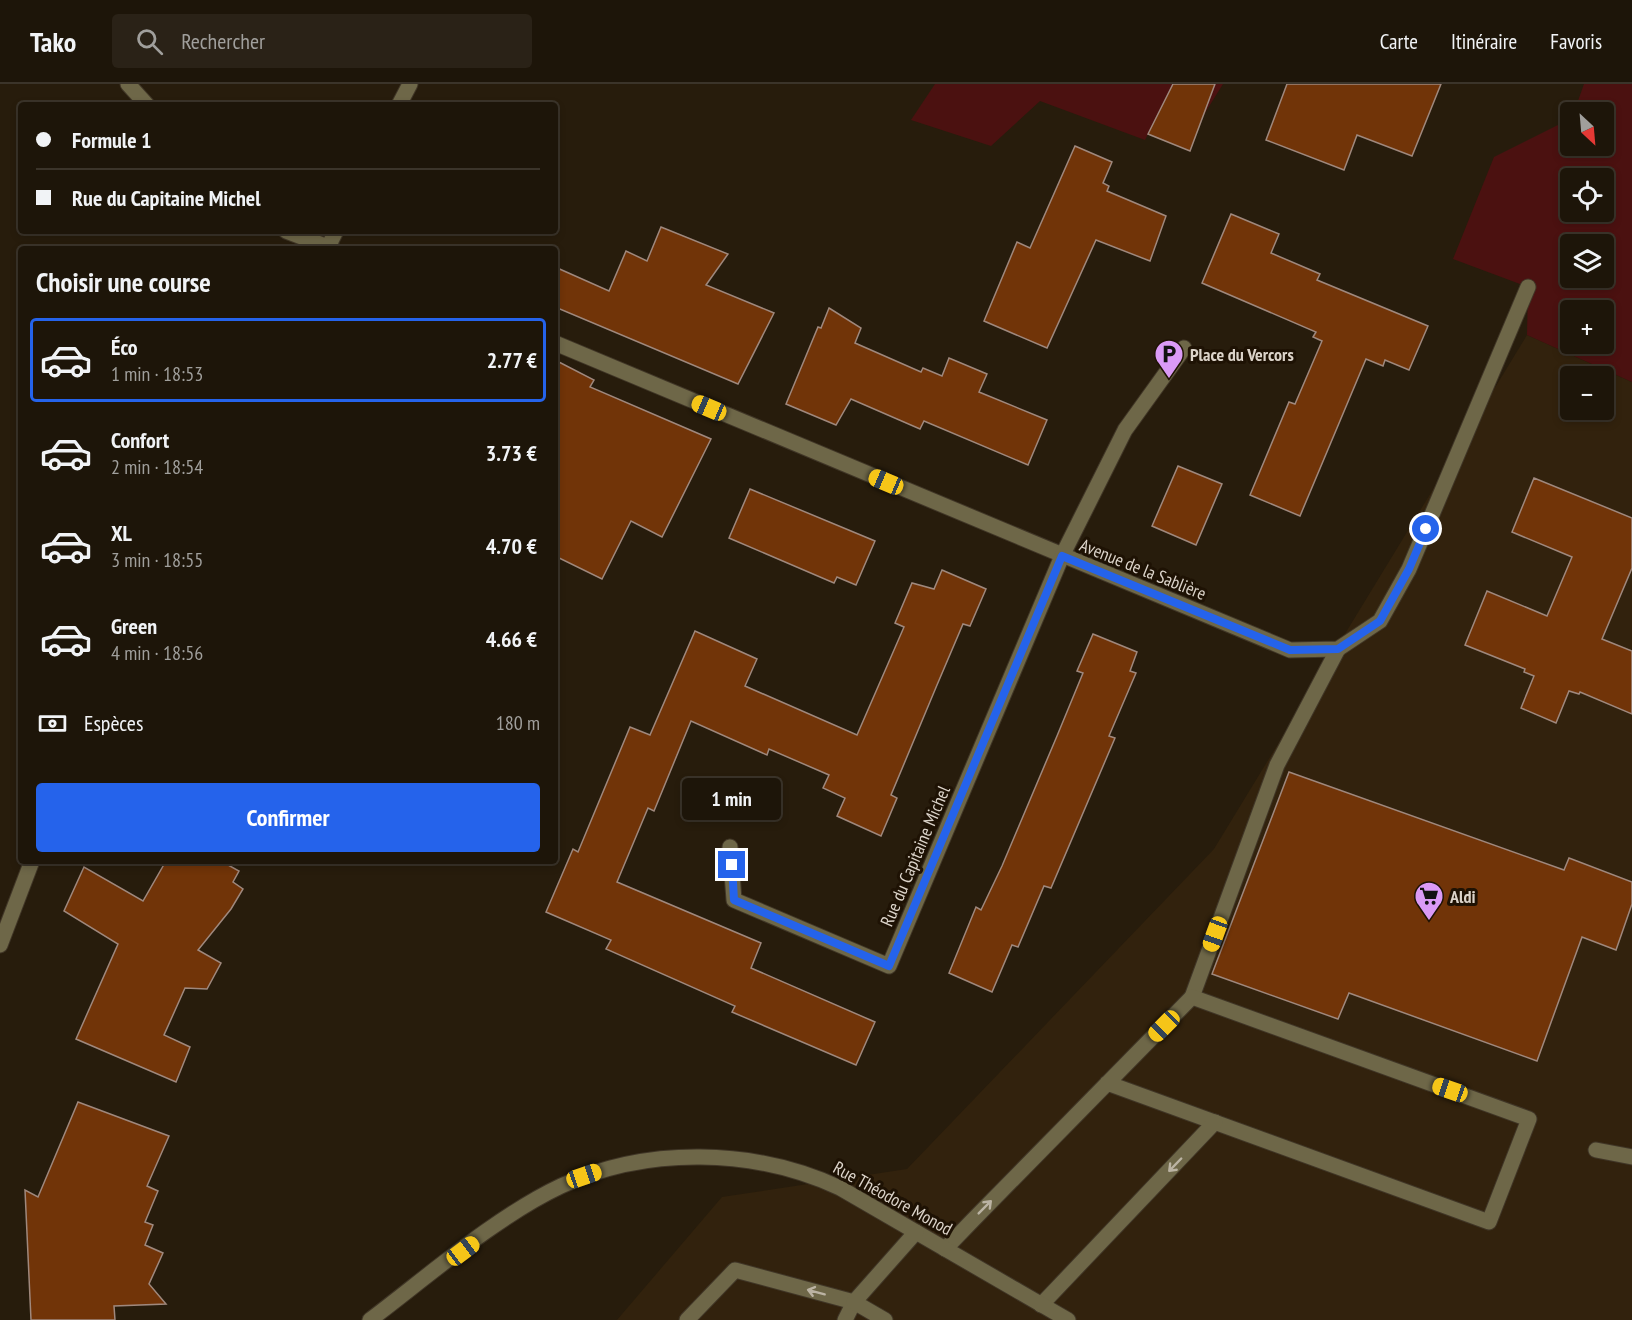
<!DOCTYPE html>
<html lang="fr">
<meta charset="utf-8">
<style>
:root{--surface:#1d1509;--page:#2a2217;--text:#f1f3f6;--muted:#a09f9c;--line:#3b342a;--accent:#2563eb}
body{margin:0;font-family:"PT Sans Narrow",sans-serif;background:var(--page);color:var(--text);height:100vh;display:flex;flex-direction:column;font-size:22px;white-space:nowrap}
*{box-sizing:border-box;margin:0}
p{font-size:20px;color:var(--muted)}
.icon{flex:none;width:33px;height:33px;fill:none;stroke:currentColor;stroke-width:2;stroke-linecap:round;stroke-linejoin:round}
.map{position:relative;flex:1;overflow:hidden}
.sheet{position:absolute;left:18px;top:162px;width:540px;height:618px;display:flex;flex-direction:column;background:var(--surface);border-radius:6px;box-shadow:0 3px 9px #0003,0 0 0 2px var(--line)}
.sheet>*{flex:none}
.guide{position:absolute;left:18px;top:18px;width:540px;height:132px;border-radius:6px;box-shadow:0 3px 9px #0003,0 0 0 2px var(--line);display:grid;align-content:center;height:132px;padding:0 18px;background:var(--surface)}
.needle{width:39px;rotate:154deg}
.fabs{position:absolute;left:1560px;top:18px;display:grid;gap:12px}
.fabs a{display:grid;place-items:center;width:54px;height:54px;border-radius:6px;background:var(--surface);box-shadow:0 3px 9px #0003,0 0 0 2px var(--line);font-size:30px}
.end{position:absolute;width:27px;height:27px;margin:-14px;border:8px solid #2563eb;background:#fff;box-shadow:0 0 0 3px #fff}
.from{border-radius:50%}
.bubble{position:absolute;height:42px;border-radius:6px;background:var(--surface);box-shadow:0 3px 9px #0003,0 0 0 2px var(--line);font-size:20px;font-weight:700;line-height:42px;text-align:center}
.car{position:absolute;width:18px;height:36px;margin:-18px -9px;border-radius:8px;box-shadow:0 0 4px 2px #0007;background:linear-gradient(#f5c518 24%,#345 0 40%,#f5c518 0 76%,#345 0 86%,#f5c518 0)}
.guide b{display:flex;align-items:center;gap:21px;height:57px;font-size:22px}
.guide b+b{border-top:2px solid var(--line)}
.guide i{width:15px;height:15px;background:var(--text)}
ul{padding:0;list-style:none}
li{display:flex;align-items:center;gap:18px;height:84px;margin:0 12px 9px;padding:0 6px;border:3px solid transparent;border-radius:6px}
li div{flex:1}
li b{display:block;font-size:22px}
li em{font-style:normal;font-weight:700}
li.on{border-color:var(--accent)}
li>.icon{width:54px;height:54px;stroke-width:1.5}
h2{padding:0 18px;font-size:27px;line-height:72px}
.pay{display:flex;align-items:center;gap:15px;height:66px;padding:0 18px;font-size:22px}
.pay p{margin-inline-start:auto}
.button{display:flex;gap:12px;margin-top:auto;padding:12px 18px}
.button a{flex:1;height:69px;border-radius:6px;background:var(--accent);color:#fff;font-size:24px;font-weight:700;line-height:69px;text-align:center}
header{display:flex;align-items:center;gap:36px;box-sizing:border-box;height:84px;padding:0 30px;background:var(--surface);border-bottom:2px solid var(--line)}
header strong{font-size:28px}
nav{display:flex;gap:33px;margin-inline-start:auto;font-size:21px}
.search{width:420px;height:54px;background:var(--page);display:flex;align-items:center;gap:15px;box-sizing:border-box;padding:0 21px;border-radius:6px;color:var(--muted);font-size:22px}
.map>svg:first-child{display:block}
.built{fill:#32220d;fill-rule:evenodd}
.green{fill:#4b1110;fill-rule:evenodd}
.building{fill:#713408;stroke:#9f887d;stroke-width:1.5}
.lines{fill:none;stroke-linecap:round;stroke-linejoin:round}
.minor-casing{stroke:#403627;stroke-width:17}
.minor{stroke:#6e6748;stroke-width:15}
.oneway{stroke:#bbb3a3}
.route{stroke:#2563eb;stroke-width:8}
.labels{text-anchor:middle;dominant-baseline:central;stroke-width:6;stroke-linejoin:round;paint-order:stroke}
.poi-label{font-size:18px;font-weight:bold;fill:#dcd4ca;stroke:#1e1204;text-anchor:start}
.street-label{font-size:18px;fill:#dcd4ca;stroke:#1e1204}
</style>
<header>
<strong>Tako</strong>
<div class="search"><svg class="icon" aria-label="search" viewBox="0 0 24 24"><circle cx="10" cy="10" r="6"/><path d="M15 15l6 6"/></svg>Rechercher</div>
<nav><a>Carte</a><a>Itinéraire</a><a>Favoris</a></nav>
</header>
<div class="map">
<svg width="1632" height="1236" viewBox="0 0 1632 1236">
<rect width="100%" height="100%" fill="#271c0c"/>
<path class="built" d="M1527 251 1632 298V1236H617L722 1113 907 1085 1214 765ZM1570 292H1604V326H1570Z"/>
<g class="green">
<polygon points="935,0 1223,0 1203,32 1164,18 1145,56 1040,17 991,62 911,36"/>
<path d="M1584 0H1632V298L1527 251 1528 203 1453 175 1494 73 1570 35V62H1604V28H1574ZM1570 94H1604V128H1570ZM1570 160H1604V194H1570ZM1570 226H1604V260H1570Z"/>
</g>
<g class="building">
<polygon points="1173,0 1215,0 1190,67 1148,50"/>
<polygon points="1287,0 1441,0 1412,72 1357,51 1344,86 1266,56"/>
<polygon points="1075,62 1112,78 1103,99 1109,102 1107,107 1166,132 1150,177 1096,156 1047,264 984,237 1017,158 1030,164"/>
<polygon points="1231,130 1279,150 1271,169 1320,190 1317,196 1428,242 1409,286 1385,276 1383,282 1366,275 1300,432 1250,411 1289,318 1295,320 1322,257 1313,253 1316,248 1202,199"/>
<polygon points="661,143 728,170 706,201 774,229 738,300 555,223 555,183 609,207 626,167 647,177"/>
<polygon points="829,224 861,244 855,259 921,288 923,284 942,292 949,274 987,290 979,308 1047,336 1028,381 924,337 920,345 851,315 836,341 786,320 818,243 821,244"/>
<polygon points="555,276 594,296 590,303 711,355 662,453 631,437 602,495 555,472"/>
<polygon points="1178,382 1222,400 1196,461 1152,442"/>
<polygon points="1534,394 1632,434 1632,484 1602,555 1632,567 1632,630 1580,608 1579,610 1569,607 1556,639 1521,624 1534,592 1524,588 1525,585 1465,561 1487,507 1547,532 1572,473 1512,448"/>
<polygon points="750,405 875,457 856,501 837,493 834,499 729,454"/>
<polygon points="942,486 986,505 970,542 963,540 937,601 891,711 897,714 881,752 837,732 845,714 823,704 829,691 769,665 767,671 691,637 654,727 648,724 617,798 761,859 751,884 875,938 856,981 732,928 735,922 606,865 611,856 546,828 573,765 578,768 630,643 650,651 695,547 757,575 745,602 857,651 904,543 895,539 912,499 934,505"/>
<polygon points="1093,550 1137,568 1130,587 1136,589 1109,652 1115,654 1051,804 1044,802 1018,863 1012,861 992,908 949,889 976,823 981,826 1002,782 1057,652 1083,589 1077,587"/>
<polygon points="1289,688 1564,786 1569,774 1632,798 1632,820 1616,866 1582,853 1537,977 1349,909 1338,935 1212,890"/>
<polygon points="166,777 221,777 239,787 233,798 243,805 231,825 198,866 221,879 207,905 185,904 164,951 190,963 176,998 76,955 118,860 64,827 84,783 143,817"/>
<polygon points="78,1018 169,1052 147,1102 158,1107 145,1138 153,1141 145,1161 163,1169 149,1200 166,1220 114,1222 115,1236 31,1236 25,1106 38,1113"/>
</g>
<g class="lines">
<g class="minor-casing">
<g id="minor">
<polyline points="128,0 147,21"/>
<polyline points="399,21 410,0"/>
<polyline points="286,147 333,165"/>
<polyline points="327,165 336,147"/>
<polyline points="555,259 1290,566 1338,565 1380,537 1409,485 1528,203"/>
<polyline points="730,763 734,816 889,882 1062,472 1125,346 1184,264"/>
<polyline points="0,861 32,777"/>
<polyline points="1192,913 1277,681 1338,565"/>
<polyline points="1596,1066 1632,1073"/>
<polyline points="945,1165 972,1137 1192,913 1529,1035 1489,1138 1107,999"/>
<polyline points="1041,1221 1215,1038"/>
<path d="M370 1236C427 1193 497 1132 561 1102 647 1062 754 1064 840 1104L1068 1236"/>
<polyline points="687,1236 735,1186 854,1218 845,1236"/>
<polyline points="885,1236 854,1218 916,1148"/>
</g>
</g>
<use href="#minor" class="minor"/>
</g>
<defs><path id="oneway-shaft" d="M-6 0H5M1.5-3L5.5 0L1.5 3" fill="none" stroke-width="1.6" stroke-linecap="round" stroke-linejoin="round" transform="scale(1.5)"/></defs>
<g class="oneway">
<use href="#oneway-shaft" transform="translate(1175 1081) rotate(134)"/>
<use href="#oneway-shaft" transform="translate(985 1123) rotate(-45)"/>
<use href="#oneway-shaft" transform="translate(816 1208) rotate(-165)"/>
</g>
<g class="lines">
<polyline class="route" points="732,781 734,816 889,882 1062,472 1290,566 1338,565 1380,537 1409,485 1426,445"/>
</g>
<defs>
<g id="parking-pin" transform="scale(1.5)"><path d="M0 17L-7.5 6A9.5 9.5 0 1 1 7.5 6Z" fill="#da9af6" stroke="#1e1204"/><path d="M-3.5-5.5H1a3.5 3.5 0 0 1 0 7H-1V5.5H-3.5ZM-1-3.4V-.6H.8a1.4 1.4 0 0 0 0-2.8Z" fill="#111"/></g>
<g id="supermarket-pin" transform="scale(1.5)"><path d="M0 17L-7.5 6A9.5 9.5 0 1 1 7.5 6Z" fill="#da9af6" stroke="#1e1204"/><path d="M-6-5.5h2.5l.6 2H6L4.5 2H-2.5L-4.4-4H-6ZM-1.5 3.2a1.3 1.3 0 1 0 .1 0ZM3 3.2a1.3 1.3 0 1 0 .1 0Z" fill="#111"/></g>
</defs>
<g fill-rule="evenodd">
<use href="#parking-pin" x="1169" y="270"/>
<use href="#supermarket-pin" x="1429" y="812"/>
</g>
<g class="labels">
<g class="poi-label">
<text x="1190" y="270">Place du Vercors</text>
<text x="1450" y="812">Aldi</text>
</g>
<g class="street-label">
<text transform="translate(1143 485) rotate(22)">Avenue de la Sablière</text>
<text transform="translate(915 772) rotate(-67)">Rue du Capitaine Michel</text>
<text transform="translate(893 1114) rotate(29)">Rue Théodore Monod</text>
</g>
</g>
</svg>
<div class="fabs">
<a><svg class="needle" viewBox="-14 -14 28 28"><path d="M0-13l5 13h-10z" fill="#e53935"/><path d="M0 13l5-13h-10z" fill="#a09f9c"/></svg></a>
<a><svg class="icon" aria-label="locate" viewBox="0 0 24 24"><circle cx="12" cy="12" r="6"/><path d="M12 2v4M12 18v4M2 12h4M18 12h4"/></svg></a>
<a><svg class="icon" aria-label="layers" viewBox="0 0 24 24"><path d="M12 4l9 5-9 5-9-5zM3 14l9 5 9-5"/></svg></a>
<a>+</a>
<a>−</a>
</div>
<i class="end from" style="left:1426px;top:445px"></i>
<i class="end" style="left:732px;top:781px"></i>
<div class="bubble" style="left:682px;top:694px;width:99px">1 min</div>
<i class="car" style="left:709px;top:324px;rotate:293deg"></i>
<i class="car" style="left:886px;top:398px;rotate:293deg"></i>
<i class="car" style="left:1215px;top:850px;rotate:200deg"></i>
<i class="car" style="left:1164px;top:942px;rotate:225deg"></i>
<i class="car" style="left:1450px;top:1006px;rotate:289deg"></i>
<i class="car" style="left:584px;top:1092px;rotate:71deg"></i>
<i class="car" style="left:463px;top:1167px;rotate:53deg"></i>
<div class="guide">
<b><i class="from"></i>Formule 1</b>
<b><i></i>Rue du Capitaine Michel</b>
</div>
<section class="sheet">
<h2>Choisir une course</h2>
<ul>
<li class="on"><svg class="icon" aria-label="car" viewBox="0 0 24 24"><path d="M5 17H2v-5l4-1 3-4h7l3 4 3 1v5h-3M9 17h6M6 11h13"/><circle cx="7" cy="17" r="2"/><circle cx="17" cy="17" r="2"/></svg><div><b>Éco</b><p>1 min · 18:53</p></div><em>2.77 €</em></li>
<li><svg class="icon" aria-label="car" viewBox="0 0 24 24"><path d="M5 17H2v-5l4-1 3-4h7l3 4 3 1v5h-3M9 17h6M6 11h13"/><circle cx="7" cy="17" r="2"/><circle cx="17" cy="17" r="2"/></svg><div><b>Confort</b><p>2 min · 18:54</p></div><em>3.73 €</em></li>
<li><svg class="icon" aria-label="car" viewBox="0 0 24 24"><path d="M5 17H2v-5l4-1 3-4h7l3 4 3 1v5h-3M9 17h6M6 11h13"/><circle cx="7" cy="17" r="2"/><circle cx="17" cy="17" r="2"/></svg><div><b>XL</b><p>3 min · 18:55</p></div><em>4.70 €</em></li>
<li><svg class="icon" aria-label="car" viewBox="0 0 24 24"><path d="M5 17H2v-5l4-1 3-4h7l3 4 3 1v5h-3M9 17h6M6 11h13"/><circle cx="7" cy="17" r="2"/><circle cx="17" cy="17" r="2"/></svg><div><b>Green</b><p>4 min · 18:56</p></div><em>4.66 €</em></li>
</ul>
<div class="pay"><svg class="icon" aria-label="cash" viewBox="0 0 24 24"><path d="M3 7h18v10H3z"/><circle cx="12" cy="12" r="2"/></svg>Espèces<p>180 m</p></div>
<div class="button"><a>Confirmer</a></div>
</section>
</div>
